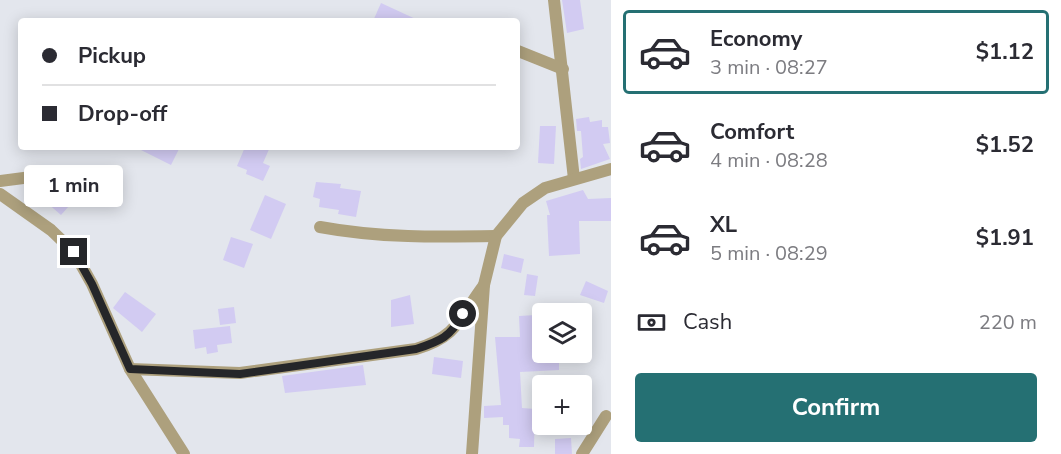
<!DOCTYPE html>
<meta charset="utf-8">
<style>
:root{--surface:#fff;--page:#f2f2f3;--text:#2b2b33;--muted:#7c7c81;--line:#e1e1e2;--accent:#257073}
body{margin:0;font-family:"Nunito Sans",sans-serif;background:var(--page);color:var(--text);height:100vh;display:flex;flex-direction:column;font-size:22px;white-space:nowrap}
*{box-sizing:border-box;margin:0}
p{font-size:20px;color:var(--muted)}
.icon{flex:none;width:33px;height:33px;fill:none;stroke:currentColor;stroke-width:2;stroke-linecap:round;stroke-linejoin:round}
.map{position:relative;flex:1;overflow:hidden}
.panel{display:flex;flex-direction:column;background:var(--surface);width:450px}
.panel>*{flex:none}
.banner{position:absolute;left:18px;top:18px;width:502px;height:132px;border-radius:6px;box-shadow:0 3px 15px #0003;display:grid;align-content:center;height:132px;padding:0 24px;background:var(--surface)}
.controls{position:absolute;left:532px;top:303px;display:grid;gap:12px}
.controls a{display:grid;place-items:center;width:60px;height:60px;border-radius:6px;background:var(--surface);box-shadow:0 3px 15px #0003;font-size:30px}
.end{position:absolute;width:27px;height:27px;margin:-14px;border:8px solid #252629;background:#fff;box-shadow:0 0 0 3px #fff}
.from{border-radius:50%}
.bubble{position:absolute;height:42px;border-radius:6px;background:var(--surface);box-shadow:0 3px 15px #0003;font-size:20px;font-weight:700;line-height:42px;text-align:center}
.banner b{display:flex;align-items:center;gap:21px;height:57px;font-size:22px}
.banner b+b{border-top:2px solid var(--line)}
.banner i{width:15px;height:15px;background:var(--text)}
ul{padding:10px 0 0;list-style:none}
li{display:flex;align-items:center;gap:18px;height:84px;margin:0 12px 9px;padding:0 12px;border:3px solid transparent;border-radius:6px}
li div{flex:1}
li b{display:block;font-size:22px}
li em{font-style:normal;font-weight:700}
li.on{border-color:var(--accent)}
li>.icon{width:54px;height:54px;stroke-width:1.5}
.pay{display:flex;align-items:center;gap:15px;height:66px;padding:0 24px;font-size:22px}
.pay p{margin-inline-start:auto}
.action{display:flex;gap:12px;margin-top:auto;padding:12px 24px}
.action a{flex:1;height:69px;border-radius:6px;background:var(--accent);color:#fff;font-size:24px;font-weight:700;line-height:69px;text-align:center}
main{display:flex;flex:1;min-height:0}
.map>svg:first-child{display:block}
.building{fill:#d2cbf2}
.lines{fill:none;stroke-linecap:round;stroke-linejoin:round}
.minor{stroke:#ada07d;stroke-width:12}
.route{stroke:#252629;stroke-width:8}
</style>
<main>
<div class="map">
<svg width="611" height="454" viewBox="0 0 611 454">
<rect width="100%" height="100%" fill="#e3e6ed"/>
<g class="building">
<polygon points="562,0 580,0 584,29 567,33"/>
<polygon points="381,3 420,21 373,21"/>
<polygon points="589,117 590,122 602,120 602,127 608,127 610,143 603,144 610,159 581,169 580,159 583,157 581,131 577,131 576,119"/>
<polygon points="540,126 556,126 554,164 538,163"/>
<polygon points="135,147 180,147 171,165"/>
<polygon points="245,147 270,147 263,163 270,166 263,181 246,174 247,170 237,166"/>
<polygon points="63,182 85,188 61,215 46,202"/>
<polygon points="316,182 341,184 340,188 361,191 356,217 338,214 339,210 319,207 320,199 313,197"/>
<polygon points="583,190 588,199 611,198 611,221 579,221 580,254 549,256 547,215 550,215 546,201"/>
<polygon points="265,195 286,204 271,239 250,230"/>
<polygon points="231,237 253,244 244,268 223,260"/>
<polygon points="504,254 524,259 521,273 501,268"/>
<polygon points="527,274 538,276 535,296 524,295"/>
<polygon points="586,281 608,291 604,303 580,295"/>
<polygon points="125,292 156,314 142,332 113,308"/>
<polygon points="410,295 414,324 391,327 391,300"/>
<polygon points="234,307 236,323 220,325 218,309"/>
<polygon points="536,315 537,338 543,338 543,352 559,352 559,370 520,372 522,408 535,409 534,447 519,447 520,439 509,438 509,425 503,425 503,417 484,418 484,406 501,405 495,337 520,337 519,316"/>
<polygon points="230,326 232,343 217,345 218,352 207,354 206,347 195,349 193,330"/>
<polygon points="434,357 463,361 461,378 432,374"/>
<polygon points="363,365 366,385 285,393 282,376"/>
<polygon points="571,438 572,454 555,454 555,439"/>
</g>
<g class="lines">
<g class="minor">
<polyline points="554,0 574,179"/>
<polyline points="518,51 563,69"/>
<polyline points="0,181 62,173 115,185"/>
<polyline points="0,194 51,230 74,252 92,284 130,369 184,454"/>
<path d="M320 227C379 238 437 237 496 236"/>
<path d="M130 369 240 373 416 349C459 336 459 318 484 285"/>
<polyline points="472,454 484,285 496,236 523,203 545,188 611,169"/>
<polyline points="582,454 606,416"/>
</g>
</g>
<g class="lines">
<path class="route" d="M74 252 92 284 130 369 240 374 416 349C441 341 450 337 463 314"/>
</g>
</svg>
<div class="controls">
<a><svg class="icon" aria-label="layers" viewBox="0 0 24 24"><path d="M12 4l9 5-9 5-9-5zM3 14l9 5 9-5"/></svg></a>
<a>+</a>
</div>
<i class="end from" style="left:463px;top:314px"></i>
<i class="end" style="left:74px;top:252px"></i>
<div class="bubble" style="left:24px;top:165px;width:99px">1 min</div>
<div class="banner">
<b><i class="from"></i>Pickup</b>
<b><i></i>Drop-off</b>
</div>
</div>
<section class="panel">
<ul>
<li class="on"><svg class="icon" aria-label="car" viewBox="0 0 24 24"><path d="M5 17H2v-5l4-1 3-4h7l3 4 3 1v5h-3M9 17h6M6 11h13"/><circle cx="7" cy="17" r="2"/><circle cx="17" cy="17" r="2"/></svg><div><b>Economy</b><p>3 min · 08:27</p></div><em>$1.12</em></li>
<li><svg class="icon" aria-label="car" viewBox="0 0 24 24"><path d="M5 17H2v-5l4-1 3-4h7l3 4 3 1v5h-3M9 17h6M6 11h13"/><circle cx="7" cy="17" r="2"/><circle cx="17" cy="17" r="2"/></svg><div><b>Comfort</b><p>4 min · 08:28</p></div><em>$1.52</em></li>
<li><svg class="icon" aria-label="car" viewBox="0 0 24 24"><path d="M5 17H2v-5l4-1 3-4h7l3 4 3 1v5h-3M9 17h6M6 11h13"/><circle cx="7" cy="17" r="2"/><circle cx="17" cy="17" r="2"/></svg><div><b>XL</b><p>5 min · 08:29</p></div><em>$1.91</em></li>
</ul>
<div class="pay"><svg class="icon" aria-label="cash" viewBox="0 0 24 24"><path d="M3 7h18v10H3z"/><circle cx="12" cy="12" r="2"/></svg>Cash<p>220 m</p></div>
<div class="action"><a>Confirm</a></div>
</section>
</main>
